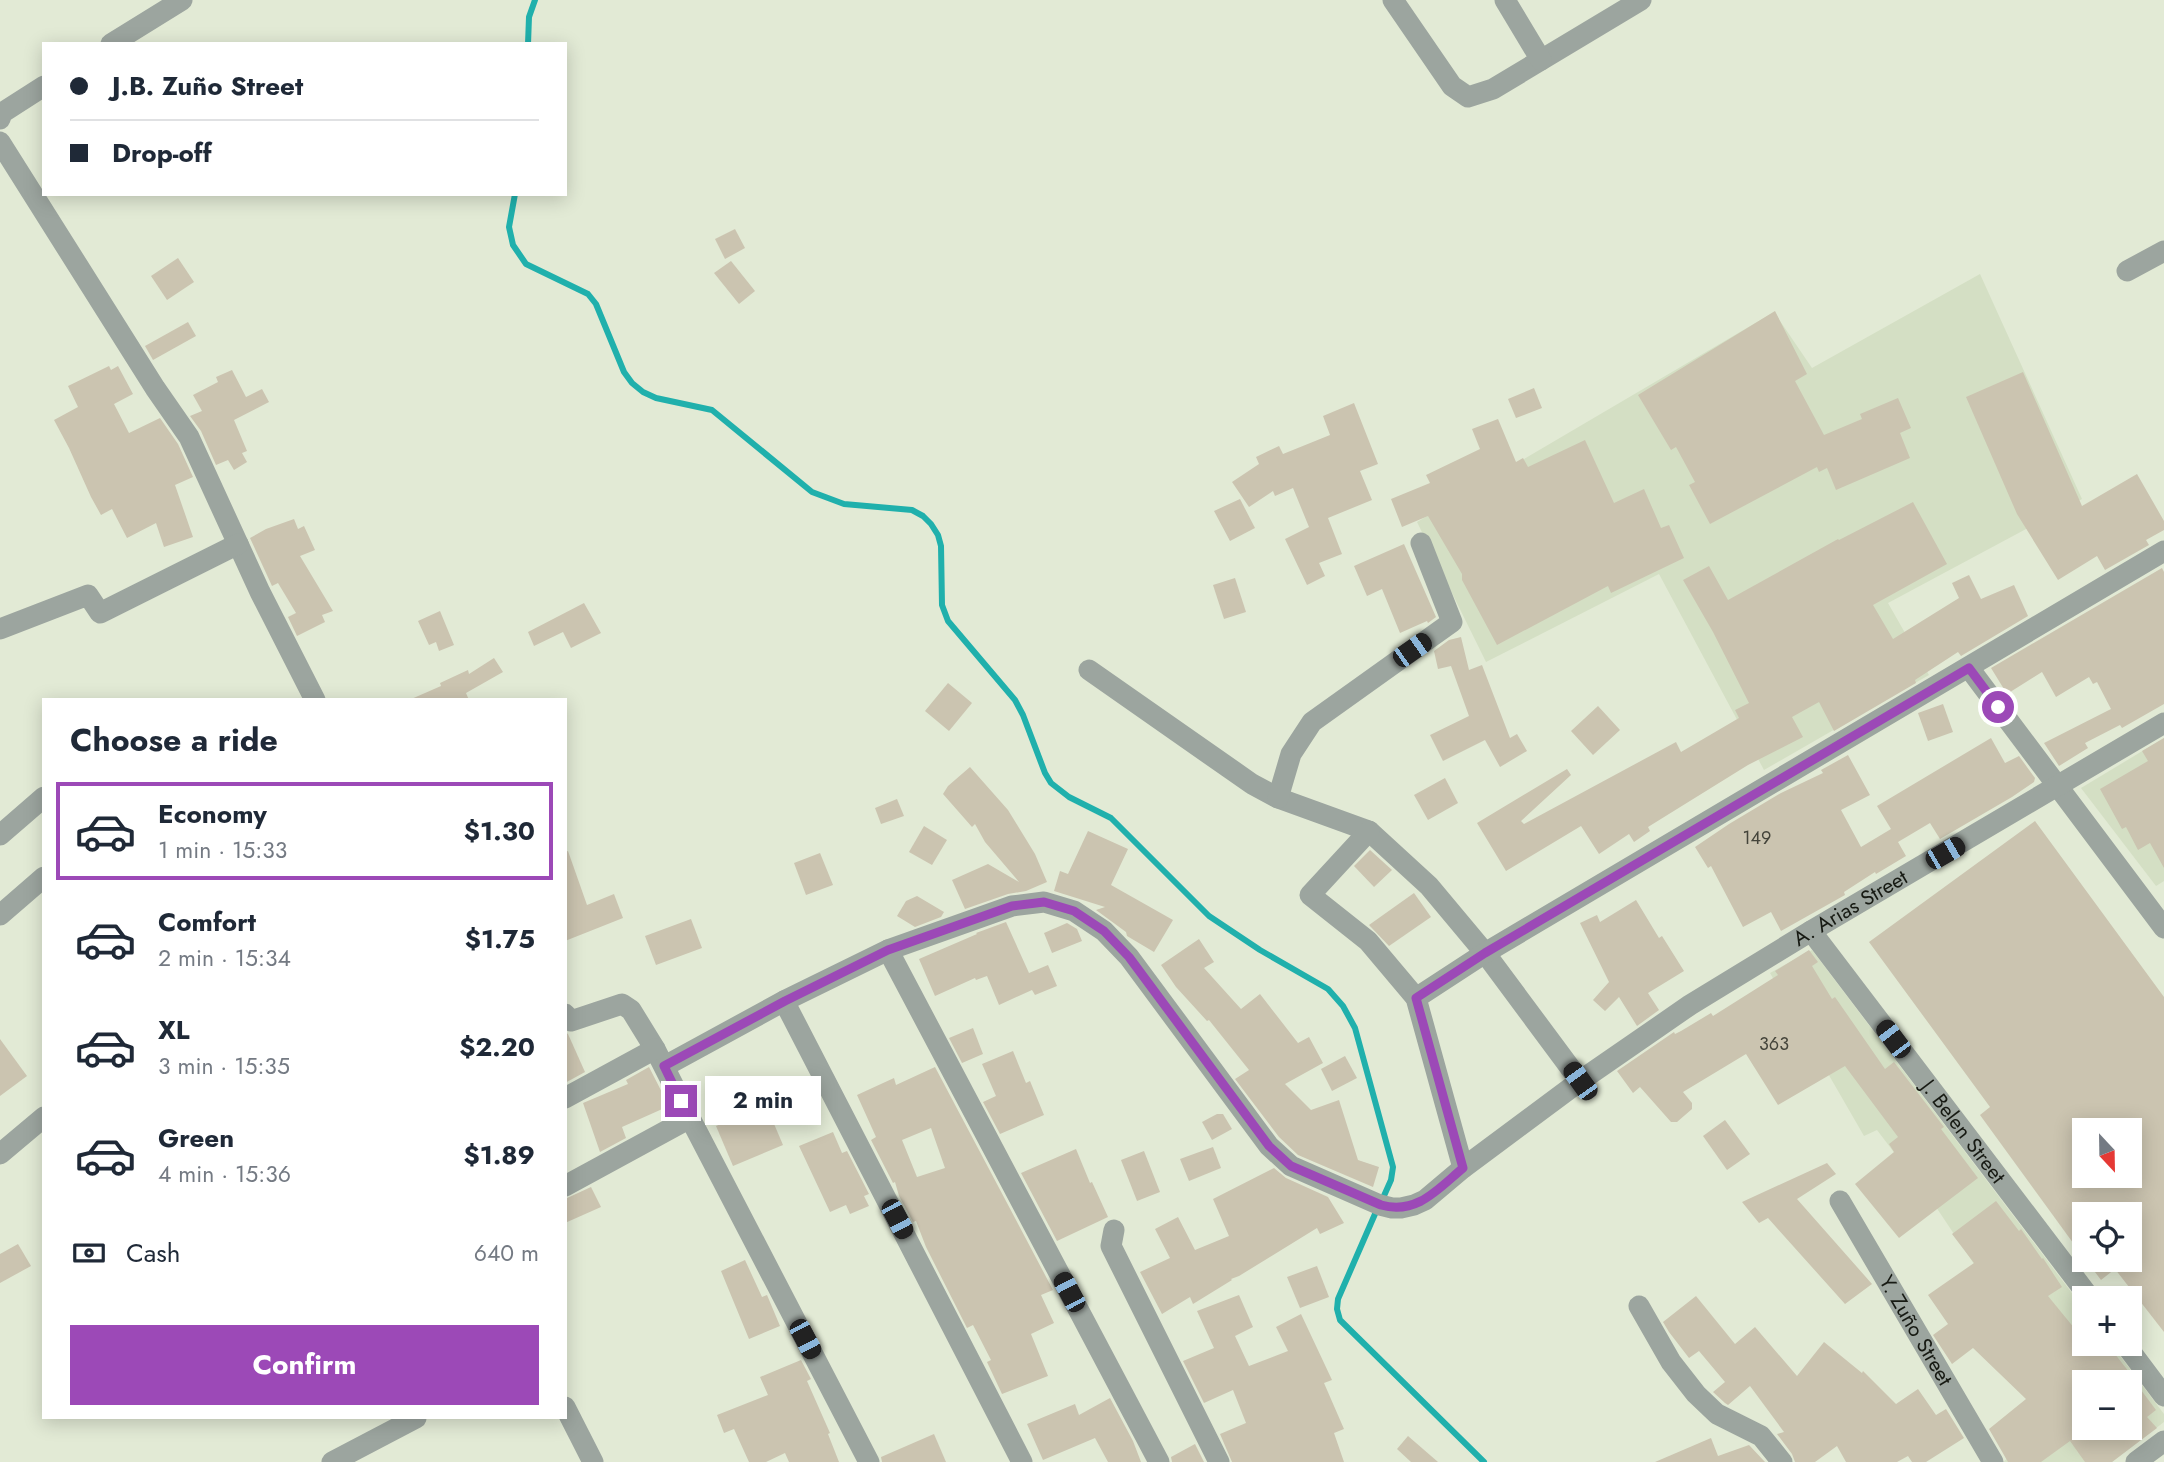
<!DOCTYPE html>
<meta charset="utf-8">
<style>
:root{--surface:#fff;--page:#f2f2f3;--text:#1f2937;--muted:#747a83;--line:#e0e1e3;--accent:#9c49b7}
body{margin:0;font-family:Jost,sans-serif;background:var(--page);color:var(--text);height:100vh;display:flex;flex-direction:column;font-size:26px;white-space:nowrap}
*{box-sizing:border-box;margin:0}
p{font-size:23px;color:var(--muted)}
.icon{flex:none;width:38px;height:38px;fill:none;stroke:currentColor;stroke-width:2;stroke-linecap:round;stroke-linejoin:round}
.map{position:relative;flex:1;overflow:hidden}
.panel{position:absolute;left:42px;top:698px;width:525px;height:721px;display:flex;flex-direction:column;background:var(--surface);border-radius:0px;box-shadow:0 4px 18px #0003}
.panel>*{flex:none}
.hud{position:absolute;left:42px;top:42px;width:525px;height:154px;border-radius:0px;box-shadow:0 4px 18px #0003;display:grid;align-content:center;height:154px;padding:0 28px;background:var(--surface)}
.needle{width:46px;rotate:158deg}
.buttons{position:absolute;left:2072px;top:1118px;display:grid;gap:14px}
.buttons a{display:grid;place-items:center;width:70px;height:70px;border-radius:0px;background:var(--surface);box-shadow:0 4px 18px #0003;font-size:35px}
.end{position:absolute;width:32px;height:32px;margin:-16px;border:9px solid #9c49b7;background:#fff;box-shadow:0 0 0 4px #fff}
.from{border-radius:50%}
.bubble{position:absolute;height:49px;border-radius:0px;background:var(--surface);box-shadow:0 4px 18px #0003;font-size:23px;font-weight:700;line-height:49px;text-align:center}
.car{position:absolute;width:21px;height:42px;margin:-21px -10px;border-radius:9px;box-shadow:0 0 5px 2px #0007;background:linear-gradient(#222 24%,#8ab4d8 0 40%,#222 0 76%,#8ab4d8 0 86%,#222 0)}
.hud b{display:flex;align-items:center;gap:24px;height:66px;font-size:26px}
.hud b+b{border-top:2px solid var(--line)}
.hud i{width:18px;height:18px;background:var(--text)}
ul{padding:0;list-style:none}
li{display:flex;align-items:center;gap:21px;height:98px;margin:0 14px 10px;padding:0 14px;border:4px solid transparent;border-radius:0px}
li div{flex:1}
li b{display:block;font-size:26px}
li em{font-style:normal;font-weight:700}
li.current{border-color:var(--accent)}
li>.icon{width:63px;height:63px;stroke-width:1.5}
h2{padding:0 28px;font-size:32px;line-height:84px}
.pay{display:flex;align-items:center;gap:18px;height:77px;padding:0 28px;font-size:26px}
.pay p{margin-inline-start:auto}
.button{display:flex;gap:14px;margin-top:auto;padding:14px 28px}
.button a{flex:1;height:80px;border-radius:0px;background:var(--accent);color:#fff;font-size:28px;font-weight:700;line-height:80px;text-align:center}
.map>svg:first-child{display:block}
.built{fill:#d4dfc4;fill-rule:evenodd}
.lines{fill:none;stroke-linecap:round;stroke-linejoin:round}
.stream{stroke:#20b0ac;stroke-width:6}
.building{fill:#cbc4b0;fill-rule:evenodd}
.minor{stroke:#9ca59f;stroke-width:21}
.route{stroke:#9c49b7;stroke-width:9}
.labels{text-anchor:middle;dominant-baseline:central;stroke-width:5;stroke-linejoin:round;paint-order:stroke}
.number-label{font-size:18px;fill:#44443a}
.street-label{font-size:21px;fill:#171a13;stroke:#e2ead5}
</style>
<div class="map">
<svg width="2164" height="1462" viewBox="0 0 2164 1462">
<rect width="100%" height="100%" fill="#e2ead5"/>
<g class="built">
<polygon points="1980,274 2082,499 1888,603 1929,675 1764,770 1659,574 1486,662 1417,522 1774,312 1812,368"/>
<polygon points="2164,738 2164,881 2156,886 2081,788"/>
<path d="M1812 950 2084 1309V1344H2111L2164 1414V1422L2112 1462H2003L2070 1408 1938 1210 1877 1130 1864 1136 1770 973ZM2084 1382H2130V1428H2084Z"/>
</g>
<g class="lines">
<g class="stream">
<polyline points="528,44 529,17 535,0"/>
<polyline points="515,194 509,227 513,245 526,264 588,294 596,304 624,372 632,383 643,392 656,398 712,410 812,492 844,504 912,510 923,516 931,524 938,535 941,546 942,605 948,621 1015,700 1023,715 1045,773 1051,783 1069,797 1111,818 1209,916 1260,950 1328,989 1343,1006 1355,1028 1393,1167 1391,1180 1383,1198"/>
<polyline points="1375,1214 1338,1299 1337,1309 1340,1320 1484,1462"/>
</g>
</g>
<g class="building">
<polygon points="735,229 745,248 725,259 715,239"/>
<polygon points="178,258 194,282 167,300 151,276"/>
<polygon points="731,261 755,291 739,304 714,273"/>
<polygon points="1775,311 1807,374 1795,381 1824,435 1862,419 1860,414 1898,398 1911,428 1900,433 1910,458 1836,490 1827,468 1819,472 1817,467 1710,524 1689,485 1695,482 1676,447 1671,450 1638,395"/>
<polygon points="188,322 196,336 153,360 145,346"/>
<polygon points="109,366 111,370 118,366 133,394 114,404 129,433 160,418 178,444 193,477 175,485 193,537 164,547 156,523 127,538 112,509 101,515 91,497 69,448 54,420 78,407 68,386"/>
<polygon points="232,370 246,397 262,389 269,402 234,420 247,451 242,453 247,462 234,470 228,460 216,465 201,431 190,416 202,411 193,395 218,382 216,377"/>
<polygon points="2023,372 2082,506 2137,474 2164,521 2164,530 2146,540 2149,545 2105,570 2097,556 2058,580 2017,514 1966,397"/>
<polygon points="1534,388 1542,408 1516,418 1508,399"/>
<polygon points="1354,403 1378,464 1360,471 1372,500 1328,518 1342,554 1319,563 1325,576 1307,585 1285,539 1309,527 1293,488 1275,496 1273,491 1249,507 1232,482 1259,464 1256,457 1279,446 1283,454 1330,435 1323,416"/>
<polygon points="1498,419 1516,462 1523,458 1528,467 1585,440 1614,503 1644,489 1661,528 1669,525 1684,558 1611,593 1608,586 1497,645 1462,580 1462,574 1428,516 1402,527 1391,499 1430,483 1426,475 1480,449 1472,429"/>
<polygon points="1240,499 1255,528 1230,541 1214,511"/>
<polygon points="1913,502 1947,564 1873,605 1893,639 1959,598 1952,583 1969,575 1981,599 2014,585 2028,616 1961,656 1958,652 1915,680 1916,683 1834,731 1819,702 1792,717 1803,737 1748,765 1648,827 1650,831 1634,842 1629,834 1599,854 1581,826 1506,871 1477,823 1567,769 1571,775 1521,821 1524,824 1676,742 1681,752 1739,718 1735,710 1749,703 1713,632 1683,580 1709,566 1728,600 1838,539 1839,540"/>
<polygon points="294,519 298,529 304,526 315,550 300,556 333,611 322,615 325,622 297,636 288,617 296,613 278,583 272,586 250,538 266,529"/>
<polygon points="1404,544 1436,617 1428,623 1427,621 1400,633 1382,589 1367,596 1354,566"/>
<polygon points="2162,568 2164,572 2164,704 2122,728 2120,725 2085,743 2088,748 2059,766 2044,743 2111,709 2097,682 2093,684 2089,677 2056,697 2042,672 2007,694 1991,668"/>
<polygon points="1235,578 1246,612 1224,619 1213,585"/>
<polygon points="584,603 601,633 571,648 563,632 534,646 528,632"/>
<polygon points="440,611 454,645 439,651 436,642 429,645 418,621"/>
<polygon points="1461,637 1469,670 1482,665 1510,738 1517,734 1527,751 1500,767 1485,740 1443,761 1430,735 1469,716 1451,666 1438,669 1434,651 1449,640"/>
<polygon points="494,658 503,672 466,693 469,700 409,700 441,686 440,683 468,670 469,674"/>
<polygon points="948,683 972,703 949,731 925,711"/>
<polygon points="1943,704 1953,732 1928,741 1918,713"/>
<polygon points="1598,706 1620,730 1593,755 1571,731"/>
<polygon points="1991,738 2005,763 2019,756 2035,778 2034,782 2012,797 1940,839 1930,823 1898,842 1906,856 1876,874 1875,872 1844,892 1845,895 1781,931 1771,912 1743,927 1711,866 1708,868 1695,847 1729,824 1781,793 1823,773 1821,770 1848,755 1870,795 1841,810 1861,847 1891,829 1877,806"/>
<polygon points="2164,738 2164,868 2150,843 2138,850 2126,827 2122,829 2100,789 2148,761 2142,751"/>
<polygon points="970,767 1008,810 1035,854 1047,882 1026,891 1008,894 965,909 952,880 988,864 1019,882 985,842 975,824 972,827 943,794 948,786"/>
<polygon points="1445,778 1458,803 1428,820 1414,795"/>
<polygon points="897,799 904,816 881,824 875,808"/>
<path d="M2035 821 2164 997V1332L2115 1269 2101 1280 2086 1260H2130V1214H2084V1258L1980 1115 1990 1107 1869 942ZM2084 1130H2130V1176H2084Z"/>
<polygon points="924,826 947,840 932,865 909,852"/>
<polygon points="1088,831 1128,849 1111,885 1173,920 1154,952 1127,936 1126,932 1096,910 1105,907 1054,891 1060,871 1068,874"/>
<polygon points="1370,850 1392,870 1374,887 1354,866"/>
<polygon points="568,851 587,905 614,894 623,918 565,941 565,852"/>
<polygon points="820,853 833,885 806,895 794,863"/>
<polygon points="1414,893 1431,917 1389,946 1369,925"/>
<polygon points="917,896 944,912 941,917 915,927 897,916 906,901"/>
<polygon points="1636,900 1659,938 1662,936 1684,971 1648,993 1659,1010 1637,1026 1619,997 1605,1011 1593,1000 1609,982 1580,923 1597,915 1600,922"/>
<polygon points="691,919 702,948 656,965 645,936"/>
<polygon points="1006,922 1029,973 1048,965 1057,986 1035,995 1032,990 999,1005 987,976 976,980 975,978 935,996 919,959 977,934 976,933"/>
<polygon points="1067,923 1077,929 1082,941 1052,953 1044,933"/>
<polygon points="1199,939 1214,962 1204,968 1241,1009 1260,994 1298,1043 1309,1037 1323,1063 1285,1084 1311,1110 1339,1100 1358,1160 1379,1167 1373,1187 1298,1155 1279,1137 1235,1079 1249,1070 1209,1020 1207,1021 1176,987 1161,965"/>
<polygon points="1809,950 1818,962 1812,966 1832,999 1835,997 1885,1069 1894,1062 1944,1127 1941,1129 1978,1178 1899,1238 1855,1184 1894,1152 1889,1144 1898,1137 1845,1066 1778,1105 1746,1054 1683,1092 1692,1103 1692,1109 1677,1122 1671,1122 1640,1087 1633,1093 1617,1071 1674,1032 1675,1034 1681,1031 1711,1013 1713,1016 1778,975 1775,971"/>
<polygon points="973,1028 983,1054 962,1063 949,1038"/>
<polygon points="565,1032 568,1034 585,1072 565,1083"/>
<polygon points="0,1039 27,1076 0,1096"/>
<polygon points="1013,1051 1026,1083 1030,1081 1044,1115 1000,1134 983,1102 996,1096 982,1064"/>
<polygon points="1345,1056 1357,1078 1332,1091 1321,1069"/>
<polygon points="649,1067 669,1106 622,1127 626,1138 600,1152 583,1103 628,1084 626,1080"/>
<path d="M935 1067 1053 1290 1041 1295 1054 1323 1031 1334 1048 1376 1002 1394 987 1362 991 1360 973 1325 967 1328 926 1247 916 1221 913 1222 899 1196 895 1182 893 1183 871 1140 876 1137 857 1095 894 1078 896 1085ZM931 1128 945 1168 917 1177 902 1140Z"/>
<polygon points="766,1105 783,1145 733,1166 716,1126"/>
<polygon points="1217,1114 1223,1114 1232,1129 1212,1140 1202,1122"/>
<polygon points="1725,1120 1750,1154 1727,1170 1703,1136"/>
<polygon points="833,1132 842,1153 847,1151 869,1194 864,1196 869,1206 850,1214 846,1205 830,1212 799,1146"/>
<polygon points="1213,1147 1221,1168 1189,1181 1180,1159"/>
<polygon points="1076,1149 1090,1183 1092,1182 1108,1217 1057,1241 1021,1173"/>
<polygon points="1144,1151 1160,1192 1137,1201 1121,1160"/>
<polygon points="1827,1163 1836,1174 1797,1199 1872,1284 1845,1304 1768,1218 1759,1223 1742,1202"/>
<polygon points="1274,1168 1286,1178 1328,1197 1344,1223 1320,1234 1317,1228 1239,1276 1231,1279 1232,1280 1193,1304 1190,1297 1162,1314 1140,1272 1170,1258 1155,1229 1178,1217 1195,1250 1229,1236 1213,1199"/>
<polygon points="591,1187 601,1207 565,1223 565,1199"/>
<path d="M1996 1201 2019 1231 2021 1229 2042 1259 2043 1258 2062 1287 2048 1296 2084 1340V1344H2107L2137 1382H2135L2156 1410 2147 1417 2157 1428 2112 1462H2085L2070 1441 2041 1462H2008L1989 1429 2026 1399 1973 1348 1952 1364 1933 1335 1948 1324 1928 1295 1974 1263 1952 1234ZM2084 1382H2130V1428H2084Z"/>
<polygon points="18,1244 31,1266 0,1283 0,1254"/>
<polygon points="745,1260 762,1297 767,1295 780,1326 749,1339 721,1271"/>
<polygon points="1317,1266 1329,1297 1300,1308 1287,1277"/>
<polygon points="1239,1295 1253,1327 1235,1336 1249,1366 1288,1351 1276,1327 1301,1314 1332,1380 1324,1383 1344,1429 1334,1433 1344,1462 1232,1462 1220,1434 1246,1423 1233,1390 1204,1403 1183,1361 1214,1348 1197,1311"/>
<polygon points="1696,1296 1735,1344 1755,1327 1797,1376 1824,1342 1862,1373 1863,1371 1896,1404 1918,1389 1936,1415 1946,1409 1964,1438 1926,1462 1912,1462 1908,1456 1897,1462 1846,1462 1837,1446 1815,1462 1795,1462 1792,1454 1777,1434 1784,1432 1750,1386 1728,1405 1725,1403 1713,1392 1725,1382 1699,1351 1689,1358 1669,1332 1663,1322"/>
<polygon points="801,1360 811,1379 807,1381 830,1433 828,1434 839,1462 789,1462 785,1453 766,1462 749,1462 734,1429 724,1433 717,1415 768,1395 760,1377"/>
<polygon points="1110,1398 1133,1441 1141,1462 1108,1462 1095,1438 1043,1460 1027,1424 1075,1404 1079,1415"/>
<polygon points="934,1434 946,1462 882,1462 881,1457"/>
<polygon points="1408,1436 1438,1462 1411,1462 1397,1449"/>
<polygon points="1711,1438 1718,1456 1749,1445 1765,1462 1655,1462"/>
<polygon points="1195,1444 1204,1462 1172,1462 1171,1457"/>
</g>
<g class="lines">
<g class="minor">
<polyline points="1393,0 1452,86 1468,97 1493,89 1641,0"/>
<polyline points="1505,0 1541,60"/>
<polyline points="111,44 182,0"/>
<polyline points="0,119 2,113 44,86"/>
<polyline points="0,142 155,388 189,437 260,592 315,700"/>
<polyline points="2127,271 2164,251"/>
<polyline points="0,629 88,595 100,613 238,544"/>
<polyline points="1969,668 2164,928"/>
<polyline points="1089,670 1252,784 1278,798 1369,831 1429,886 1485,953 1580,1081"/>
<polyline points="1278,798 1291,754 1312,722 1452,622 1421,543"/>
<polyline points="1369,831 1310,895 1368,941 1416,998 1463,1168"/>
<polyline points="0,835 44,797"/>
<polyline points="0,915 44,877"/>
<path id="s1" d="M1811 931 2090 1298"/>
<polyline points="888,950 1159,1462"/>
<polyline points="1416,998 1485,953 2164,551"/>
<polyline points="784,1001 1022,1462"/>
<polyline points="565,1014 571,1021 622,1004 631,1010 655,1049 690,1118 869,1462"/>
<path id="s2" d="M665 1066 784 1001 888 950 1012 906 1044 902 1074 911 1104 931 1129 957 1269 1146 1291 1166 1380 1205 1392 1208H1401L1414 1205 1425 1200 1463 1168 1580 1081 1690 1005 1811 931 2164 723"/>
<polyline points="565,1098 655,1049"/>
<polyline points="0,1154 44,1117"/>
<polyline points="565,1186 690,1118"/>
<path id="s3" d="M1840 1201 1993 1462"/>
<polyline points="1114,1230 1111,1246 1219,1462"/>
<polyline points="1639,1306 1671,1362 1696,1394 1717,1414 1761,1436 1782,1462"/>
<polyline points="2125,1344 2164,1396"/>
<polyline points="565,1407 593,1462"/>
<polyline points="332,1462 416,1418"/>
<polyline points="2136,1462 2164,1441"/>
</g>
</g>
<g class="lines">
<path class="route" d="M681 1101 664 1066 785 1001 888 950 1012 906 1044 902 1074 911 1104 931 1129 957 1269 1146 1291 1166 1381 1205C1417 1215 1438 1189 1463 1168L1416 998 1485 953 1969 668 1998 707"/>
</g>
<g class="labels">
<g class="number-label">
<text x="1757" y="838">149</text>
<text x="1774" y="1044">363</text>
</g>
<g class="street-label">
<text stroke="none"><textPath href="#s2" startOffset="1444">A. Arias Street</textPath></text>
<text stroke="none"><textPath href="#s1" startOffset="252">J. Belen Street</textPath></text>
<text stroke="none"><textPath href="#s3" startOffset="150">Y. Zuño Street</textPath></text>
</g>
</g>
</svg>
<div class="buttons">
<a><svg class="needle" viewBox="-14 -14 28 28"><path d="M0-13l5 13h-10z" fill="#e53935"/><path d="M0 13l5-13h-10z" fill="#747a83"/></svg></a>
<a><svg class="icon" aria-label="locate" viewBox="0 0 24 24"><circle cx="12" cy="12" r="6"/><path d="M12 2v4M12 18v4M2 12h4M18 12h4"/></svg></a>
<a>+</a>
<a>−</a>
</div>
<i class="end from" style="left:1998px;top:707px"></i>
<i class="end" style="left:681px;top:1101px"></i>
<div class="bubble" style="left:705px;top:1076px;width:116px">2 min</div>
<i class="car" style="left:1412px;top:650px;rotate:55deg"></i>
<i class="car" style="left:1945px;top:853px;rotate:60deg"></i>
<i class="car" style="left:1893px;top:1039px;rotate:323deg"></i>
<i class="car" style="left:1580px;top:1081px;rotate:324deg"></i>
<i class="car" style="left:897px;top:1219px;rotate:152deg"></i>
<i class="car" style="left:1069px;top:1292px;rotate:332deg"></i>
<i class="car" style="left:805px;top:1339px;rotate:152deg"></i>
<div class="hud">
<b><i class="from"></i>J.B. Zuño Street</b>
<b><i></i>Drop-off</b>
</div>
<section class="panel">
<h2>Choose a ride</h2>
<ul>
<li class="current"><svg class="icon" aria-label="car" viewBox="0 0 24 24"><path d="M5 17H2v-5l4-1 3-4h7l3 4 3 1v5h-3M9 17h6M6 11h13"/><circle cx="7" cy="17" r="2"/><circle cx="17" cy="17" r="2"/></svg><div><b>Economy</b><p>1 min · 15:33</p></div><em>$1.30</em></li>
<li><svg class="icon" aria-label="car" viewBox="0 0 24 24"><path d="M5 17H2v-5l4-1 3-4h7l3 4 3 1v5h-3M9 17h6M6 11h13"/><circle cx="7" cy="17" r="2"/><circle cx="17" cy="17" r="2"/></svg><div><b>Comfort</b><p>2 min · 15:34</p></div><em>$1.75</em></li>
<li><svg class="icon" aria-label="car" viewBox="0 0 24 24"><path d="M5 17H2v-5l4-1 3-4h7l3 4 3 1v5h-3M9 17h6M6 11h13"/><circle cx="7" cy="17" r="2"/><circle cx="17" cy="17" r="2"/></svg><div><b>XL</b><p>3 min · 15:35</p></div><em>$2.20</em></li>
<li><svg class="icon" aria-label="car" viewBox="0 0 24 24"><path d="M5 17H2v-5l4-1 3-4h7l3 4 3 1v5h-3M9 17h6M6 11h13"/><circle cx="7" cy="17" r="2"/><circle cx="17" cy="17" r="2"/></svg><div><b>Green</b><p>4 min · 15:36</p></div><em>$1.89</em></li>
</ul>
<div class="pay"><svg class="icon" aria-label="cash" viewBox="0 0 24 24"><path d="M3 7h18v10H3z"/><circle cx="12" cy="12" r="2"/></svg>Cash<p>640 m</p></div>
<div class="button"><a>Confirm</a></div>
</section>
</div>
